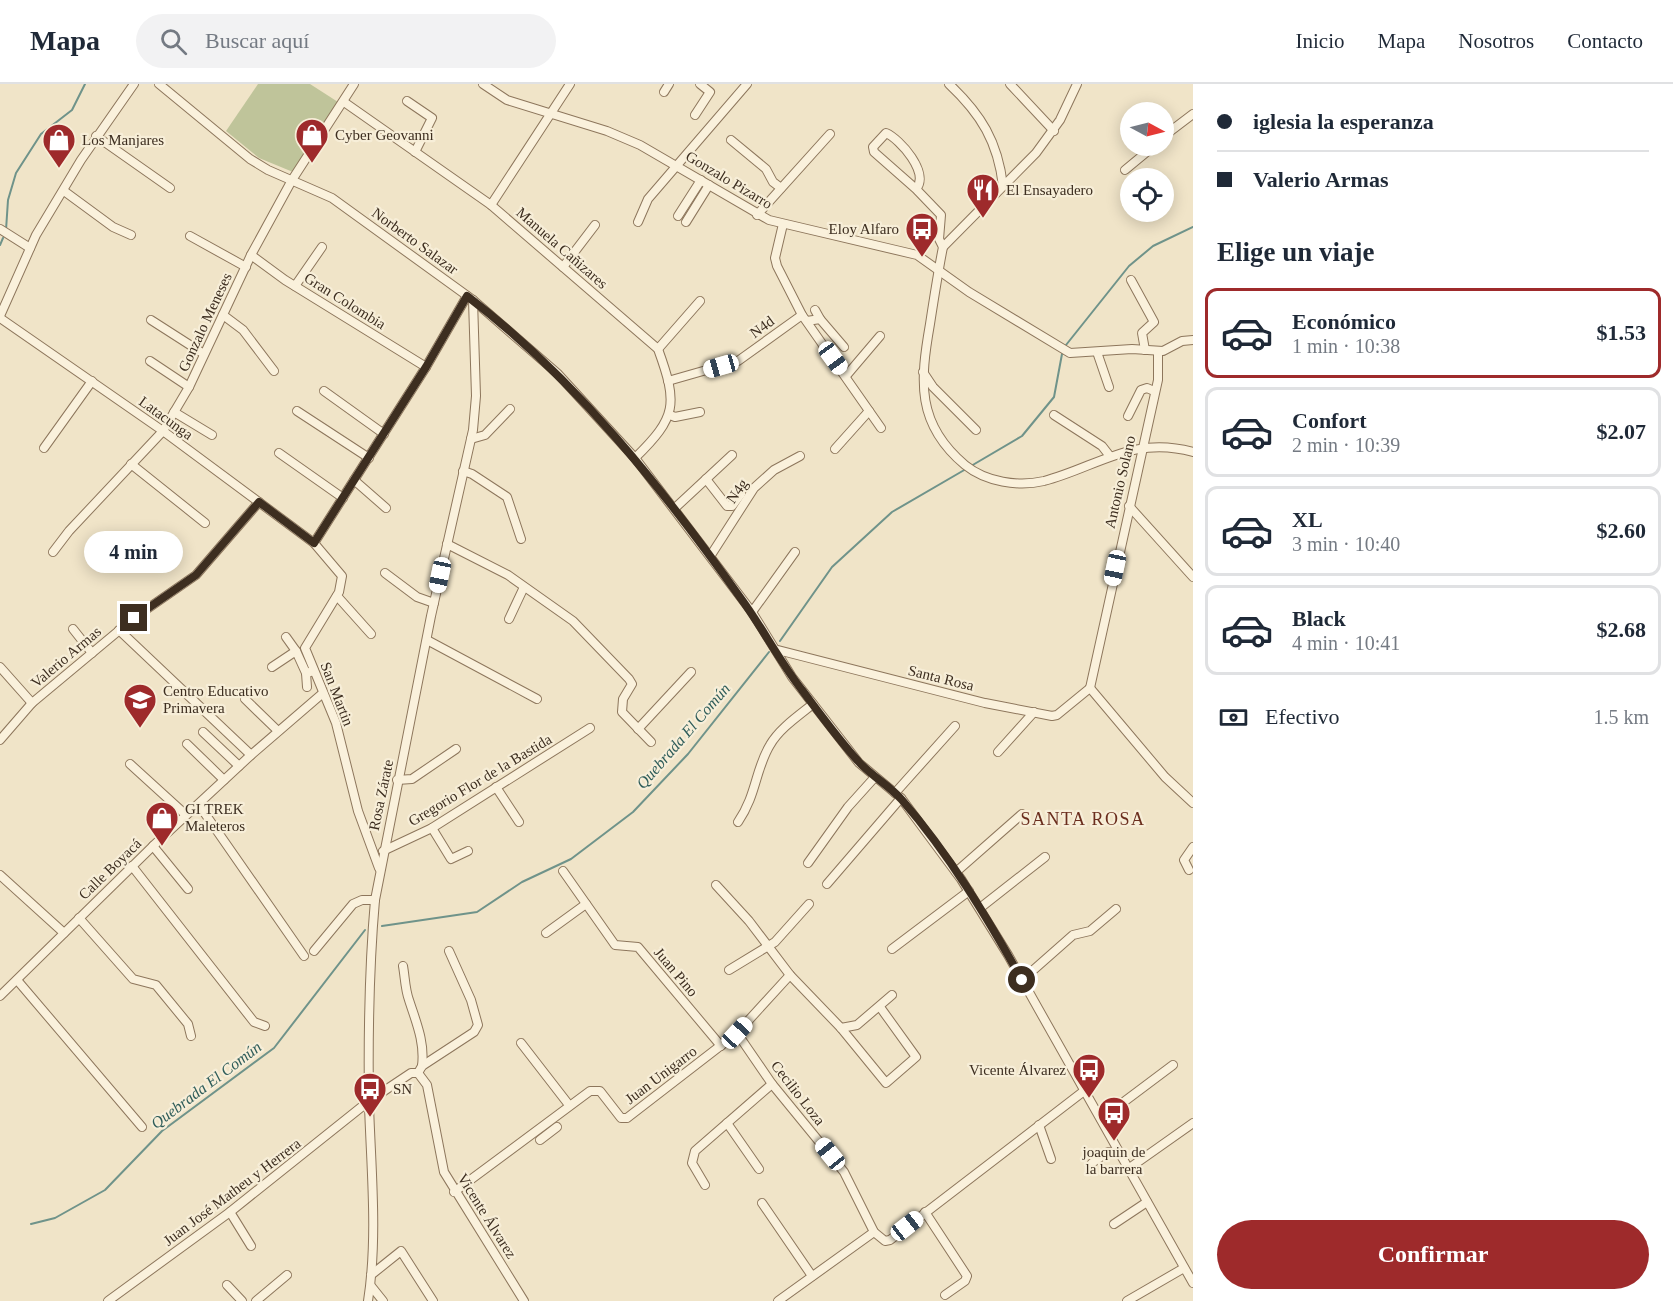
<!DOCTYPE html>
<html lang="es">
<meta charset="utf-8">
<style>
:root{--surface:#fff;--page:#f2f2f3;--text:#1f2937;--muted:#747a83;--line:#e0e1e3;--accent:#9e2a2b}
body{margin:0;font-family:Georgia,serif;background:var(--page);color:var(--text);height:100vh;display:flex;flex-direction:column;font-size:22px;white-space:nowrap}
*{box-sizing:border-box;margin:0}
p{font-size:20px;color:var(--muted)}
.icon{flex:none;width:33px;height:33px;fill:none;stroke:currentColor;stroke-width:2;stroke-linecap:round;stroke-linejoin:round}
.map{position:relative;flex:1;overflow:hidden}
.side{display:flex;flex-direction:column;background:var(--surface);width:480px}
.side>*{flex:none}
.banner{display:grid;align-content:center;height:132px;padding:0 24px;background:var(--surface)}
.needle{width:39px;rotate:97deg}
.buttons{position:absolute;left:1120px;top:18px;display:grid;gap:12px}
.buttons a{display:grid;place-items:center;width:54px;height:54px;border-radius:50%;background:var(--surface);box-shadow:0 3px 15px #0003;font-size:30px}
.end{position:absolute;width:27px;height:27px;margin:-14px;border:8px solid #3d2e20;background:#fff;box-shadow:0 0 0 3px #fff}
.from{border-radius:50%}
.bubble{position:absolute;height:42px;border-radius:21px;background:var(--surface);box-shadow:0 3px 15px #0003;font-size:20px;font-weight:600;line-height:42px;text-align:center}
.car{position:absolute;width:18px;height:36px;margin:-18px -9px;border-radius:8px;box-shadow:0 0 4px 2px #0007;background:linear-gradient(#fff 24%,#345 0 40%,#fff 0 76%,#345 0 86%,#fff 0)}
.banner b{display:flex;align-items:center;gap:21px;height:57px;font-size:22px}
.banner b+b{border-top:2px solid var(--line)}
.banner i{width:15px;height:15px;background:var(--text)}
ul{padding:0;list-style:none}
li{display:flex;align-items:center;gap:18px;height:90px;margin:0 12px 9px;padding:0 12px;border:3px solid var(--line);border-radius:12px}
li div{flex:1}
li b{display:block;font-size:22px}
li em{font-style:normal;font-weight:600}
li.active{border-color:var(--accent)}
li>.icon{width:54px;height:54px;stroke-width:1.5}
h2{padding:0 24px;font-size:27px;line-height:72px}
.pay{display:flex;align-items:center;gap:15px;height:66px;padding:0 24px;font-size:22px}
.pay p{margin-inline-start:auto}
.primary-button{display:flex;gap:12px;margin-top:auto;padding:12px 24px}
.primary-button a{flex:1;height:69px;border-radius:36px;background:var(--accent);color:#fff;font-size:24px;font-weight:600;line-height:69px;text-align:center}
header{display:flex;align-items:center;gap:36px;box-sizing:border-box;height:84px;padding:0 30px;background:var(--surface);border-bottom:2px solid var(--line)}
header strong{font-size:28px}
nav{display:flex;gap:33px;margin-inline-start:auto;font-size:21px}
.search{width:420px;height:54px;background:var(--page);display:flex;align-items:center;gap:15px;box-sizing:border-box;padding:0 21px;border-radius:33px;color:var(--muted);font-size:22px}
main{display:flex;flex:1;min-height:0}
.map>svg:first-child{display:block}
.cemetery{fill:#bfc49a}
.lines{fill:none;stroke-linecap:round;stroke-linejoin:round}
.stream{stroke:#6f938a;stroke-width:2}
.minor-casing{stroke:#8d765c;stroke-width:10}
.minor{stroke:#faf1dc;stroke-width:8}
.route{stroke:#3d2e20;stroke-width:8}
.labels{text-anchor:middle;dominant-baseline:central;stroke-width:4.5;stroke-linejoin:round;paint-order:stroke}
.poi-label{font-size:15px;fill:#3d2e20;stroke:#f7eed8;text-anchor:start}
.street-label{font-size:15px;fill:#3d2e20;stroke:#f7eed8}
.water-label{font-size:16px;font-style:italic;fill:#2f5d5a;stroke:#f7eed8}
.quarter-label{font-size:18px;letter-spacing:1.5px;fill:#6b2e1e;stroke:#f7eed8}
</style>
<header>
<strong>Mapa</strong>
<div class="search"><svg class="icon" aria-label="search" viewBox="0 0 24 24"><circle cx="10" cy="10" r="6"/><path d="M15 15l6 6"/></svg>Buscar aquí</div>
<nav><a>Inicio</a><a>Mapa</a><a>Nosotros</a><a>Contacto</a></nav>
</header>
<main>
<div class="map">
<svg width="1193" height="1217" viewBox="0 0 1193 1217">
<rect width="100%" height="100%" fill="#f0e4c8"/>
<polygon class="cemetery" points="258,0 310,0 338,18 293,88 259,74 226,47"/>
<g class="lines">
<g class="stream">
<polyline points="6,146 8,116 16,89 41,50 72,26 85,0"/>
<polyline points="0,161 3,154"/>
<polyline points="1066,261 1129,182 1153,162 1193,143"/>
<polyline points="971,382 1022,352 1054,313 1062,270"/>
<polyline points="780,557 832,483 892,428 966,385"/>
<polyline points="382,842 477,828 522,798 571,775 633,728 688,670 769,568"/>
<polyline points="31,1140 55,1134 105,1106 162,1047 274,964 365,846"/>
</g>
<g class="minor-casing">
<g id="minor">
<polyline points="159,0 250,75 268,86 332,114 473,216 557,289 635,374 752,528 792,593 859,679 901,714 961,795 1008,871 1193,1199"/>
<polyline points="483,0 507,16 607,47 640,61 769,136 917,171 969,208 1070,269 1132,265 1163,267 1182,257 1193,256"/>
<path d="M949 0C981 30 998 58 1003 102"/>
<polyline points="1010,0 1054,47"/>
<polyline points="664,8 669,0"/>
<polyline points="407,17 432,34 415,68"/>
<path d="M344 18 491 121 658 265C678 320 677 333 635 374"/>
<polyline points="695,31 710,8 700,0"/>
<polyline points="96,52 170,104"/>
<polyline points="1164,52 1193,30"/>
<polyline points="731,56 766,85 773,98 781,104"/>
<polyline points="1125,86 1154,62"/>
<path d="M916 105C930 89 900 55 886 49L873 63 874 68 916 105 941 131 939 155 943 163C938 188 934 214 930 240 920 297 916 340 965 381 986 398 1018 403 1044 397 1097 383 1133 351 1193 368"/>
<polyline points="64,107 113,143 131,151"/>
<polyline points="491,121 570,0"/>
<polyline points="757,131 830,50"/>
<polyline points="678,132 701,96"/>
<polyline points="638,138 648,115 747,0"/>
<polyline points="686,138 709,101"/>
<polyline points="783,140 775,174 777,182 802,231 881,344"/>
<polyline points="0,145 30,164"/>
<polyline points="190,152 246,183"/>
<polyline points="943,163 1036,69 1060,36 1077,0"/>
<polyline points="251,171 285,196 426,283"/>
<polyline points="563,183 595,141"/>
<polyline points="1131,196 1154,238 1142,249 1145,266"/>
<polyline points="295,202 322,163"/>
<polyline points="815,226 820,235"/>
<polyline points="223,231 243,246 274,287"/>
<polyline points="0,232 36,151 81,76 134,0"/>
<polyline points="0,234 163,347 314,459 342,492 339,508 305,564 336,639 358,727 379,784"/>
<polyline points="151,236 204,270"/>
<polyline points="807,237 820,235 844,263"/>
<polyline points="658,265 700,217"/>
<polyline points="1097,268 1109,303"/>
<polyline points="150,277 189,303"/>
<polyline points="923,288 933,303 976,346"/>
<polyline points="846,292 880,252"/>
<polyline points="668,297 738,277 802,231"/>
<polyline points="324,307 384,350"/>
<polyline points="297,327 369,374"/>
<polyline points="174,328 212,351"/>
<polyline points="670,331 675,333 700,328"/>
<polyline points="1054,331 1102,362 1109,371"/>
<polyline points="1128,332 1141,306 1147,304 1154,307"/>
<polyline points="471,355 485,351 510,325"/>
<polyline points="44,364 92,297"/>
<polyline points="835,365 869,327"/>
<polyline points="279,369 343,414"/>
<polyline points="131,380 205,439"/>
<polyline points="463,387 472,390 507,413 521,455"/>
<polyline points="706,395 727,422 732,422 741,410"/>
<polyline points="354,396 386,424"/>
<polyline points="1129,422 1193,493"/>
<polyline points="675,424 732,371"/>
<polyline points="314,459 426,283 467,212"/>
<polyline points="447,460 508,491 573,537 629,595 632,600 623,615 622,628 651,658"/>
<polyline points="53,468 69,447 163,347 189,303 251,171 292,96 354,0"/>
<polyline points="711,471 754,404 774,386 800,372"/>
<polyline points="385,489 417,513 434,519"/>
<polyline points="337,512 371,550"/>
<polyline points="752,528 795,468"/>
<polyline points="509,535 524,503"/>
<polyline points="73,545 92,569"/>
<polyline points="119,546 251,671"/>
<polyline points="286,553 296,567"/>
<polyline points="427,556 537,615"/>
<polyline points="778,566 985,619 1052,632 1057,631 1090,604"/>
<polyline points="0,583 32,619"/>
<polyline points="272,583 296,567 306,589 314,587"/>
<polyline points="306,589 307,603"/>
<polyline points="1090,604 1158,296 1158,267"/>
<polyline points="1090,604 1165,693 1193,719"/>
<polyline points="245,615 278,647"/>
<polyline points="638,645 691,588"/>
<polyline points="203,648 239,682"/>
<polyline points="0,656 32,619 134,534 196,491 259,418"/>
<polyline points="187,660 224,696"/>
<polyline points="998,668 1034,628"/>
<polyline points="130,680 186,731"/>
<polyline points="397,696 412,695 456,665"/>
<polyline points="496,703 519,738"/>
<polyline points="895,709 955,642"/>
<polyline points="199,721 304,872"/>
<path d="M738 738C757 710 755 686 770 661 779 645 798 632 813 620"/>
<polyline points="432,744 451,775 468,767"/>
<polyline points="153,762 188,805"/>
<polyline points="383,767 432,744 590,644"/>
<polyline points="808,779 848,723 875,693"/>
<polyline points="132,782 254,938 265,942"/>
<polyline points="1189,786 1184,776 1193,763"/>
<polyline points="563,787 615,861 638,863 721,962"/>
<polyline points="956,788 1022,730"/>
<polyline points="0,791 64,849"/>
<polyline points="827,800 901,714"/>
<polyline points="716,801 749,837 790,891 841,944 886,999 916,973 880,923"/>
<polyline points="980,824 1045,773"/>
<polyline points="79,834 133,895 156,901 188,940 191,952"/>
<polyline points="546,849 586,820"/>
<polyline points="892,865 969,807"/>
<polyline points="314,867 353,820 362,816 375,816"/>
<path d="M403 882C405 893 405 905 409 916 416 938 425 958 422 982"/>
<polyline points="729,886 775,858 809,820"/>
<polyline points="17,896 142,1043"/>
<polyline points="1022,896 1073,851 1090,847 1116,825"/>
<polyline points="0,912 153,762 251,671 323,609"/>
<polyline points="841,944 857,941 892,911"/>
<polyline points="737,949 772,1000 844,1088 874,1148 885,1157 890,1156 1084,1007"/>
<polyline points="521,959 569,1021"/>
<polyline points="418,989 427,1001 444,1088 524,1217"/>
<polyline points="418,989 422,982 474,948 478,941 471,916 449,867"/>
<polyline points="1101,1035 1173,981"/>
<polyline points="727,1039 759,1085"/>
<polyline points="1039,1041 1051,1075"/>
<polyline points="540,1056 557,1043"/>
<polyline points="1092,1079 1108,1068 1119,1068"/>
<polyline points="1128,1085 1193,1039"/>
<polyline points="705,1101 692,1079 695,1067 772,1000"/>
<polyline points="454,1108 590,1007 600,1007 621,1034 627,1034 737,949 790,891"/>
<polyline points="762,1119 812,1192"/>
<polyline points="230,1128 251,1162"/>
<polyline points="925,1128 967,1192 965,1197 945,1211"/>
<polyline points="1114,1140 1147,1118"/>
<polyline points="371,1191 401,1167 433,1217"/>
<polyline points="227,1201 242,1217"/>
<polyline points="371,1202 383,1217"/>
<polyline points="108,1217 230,1128 369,1017 411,989 418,989"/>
<polyline points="256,1217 287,1191"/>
<path d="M368 1217C378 1153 371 1085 369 1021 368 953 369 884 375 816L431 532 473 346 476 312 473 216"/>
<polyline points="778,1217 874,1148"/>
<polyline points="1127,1217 1184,1184"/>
</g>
</g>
<use href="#minor" class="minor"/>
</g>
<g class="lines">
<path class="route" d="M134 534 196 491 259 418 314 459 426 283 467 212C577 296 662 404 742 516 763 545 780 578 802 606 820 630 838 655 858 677 871 692 889 701 902 716 949 770 987 833 1022 896"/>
</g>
<defs>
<g id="shop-pin" transform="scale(1.725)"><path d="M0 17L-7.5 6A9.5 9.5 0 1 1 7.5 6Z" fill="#9e2a2b" stroke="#f7eed8"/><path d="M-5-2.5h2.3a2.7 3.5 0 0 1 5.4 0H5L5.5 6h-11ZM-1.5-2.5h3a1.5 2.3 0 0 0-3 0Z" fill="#fff"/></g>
<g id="restaurant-pin" transform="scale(1.725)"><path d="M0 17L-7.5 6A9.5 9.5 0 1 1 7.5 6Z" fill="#9e2a2b" stroke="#f7eed8"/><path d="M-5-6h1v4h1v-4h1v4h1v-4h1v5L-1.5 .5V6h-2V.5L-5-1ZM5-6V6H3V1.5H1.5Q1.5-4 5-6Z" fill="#fff"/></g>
<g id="bus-pin" transform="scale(1.725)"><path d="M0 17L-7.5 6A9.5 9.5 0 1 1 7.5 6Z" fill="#9e2a2b" stroke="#f7eed8"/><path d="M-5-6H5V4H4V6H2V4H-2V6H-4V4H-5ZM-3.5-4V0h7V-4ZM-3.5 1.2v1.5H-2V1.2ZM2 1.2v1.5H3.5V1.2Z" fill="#fff"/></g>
<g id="school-pin" transform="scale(1.725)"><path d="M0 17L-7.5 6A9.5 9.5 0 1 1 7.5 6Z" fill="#9e2a2b" stroke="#f7eed8"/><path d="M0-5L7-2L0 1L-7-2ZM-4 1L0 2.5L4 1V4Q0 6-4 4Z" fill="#fff"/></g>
</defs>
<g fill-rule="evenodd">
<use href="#shop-pin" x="312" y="51"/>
<use href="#shop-pin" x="59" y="56"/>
<use href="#restaurant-pin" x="983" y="106"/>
<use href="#bus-pin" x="922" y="145"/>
<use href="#school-pin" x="140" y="616"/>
<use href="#shop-pin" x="162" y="734"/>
<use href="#bus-pin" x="1089" y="986"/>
<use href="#bus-pin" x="370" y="1005"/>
<use href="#bus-pin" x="1114" y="1029"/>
</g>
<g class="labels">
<g class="poi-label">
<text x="335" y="51">Cyber Geovanni</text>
<text x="82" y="56">Los Manjares</text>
<text x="1006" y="106">El Ensayadero</text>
<text x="899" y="145" text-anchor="end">Eloy Alfaro</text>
<text x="163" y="607">Centro Educativo<tspan x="163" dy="17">Primavera</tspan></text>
<text x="185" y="725">GI TREK<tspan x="185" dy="17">Maleteros</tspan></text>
<text x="1066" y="986" text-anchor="end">Vicente Álvarez</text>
<text x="393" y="1005">SN</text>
<text x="1114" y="1068" text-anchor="middle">joaquin de<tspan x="1114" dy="17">la barrera</tspan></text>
</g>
<g class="street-label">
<text transform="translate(729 96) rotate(31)">Gonzalo Pizarro</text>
<text transform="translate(415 157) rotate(36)">Norberto Salazar</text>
<text transform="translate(562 164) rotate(41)">Manuela Cañizares</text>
<text transform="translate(345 217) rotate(32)">Gran Colombia</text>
<text transform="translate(205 238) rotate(-65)">Gonzalo Meneses</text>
<text transform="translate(762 243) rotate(-36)">N4d</text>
<text transform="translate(166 334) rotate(36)">Latacunga</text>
<text transform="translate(1120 398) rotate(-77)">Antonio Solano</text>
<text transform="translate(737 407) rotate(-55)">N4g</text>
<text transform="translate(66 573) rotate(-40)">Valerio Armas</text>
<text transform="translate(941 594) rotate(14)">Santa Rosa</text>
<text transform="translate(337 610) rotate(69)">San Martin</text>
<text transform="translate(480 696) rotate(-31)">Gregorio Flor de la Bastida</text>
<text transform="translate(381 711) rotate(-78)">Rosa Zárate</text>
<text transform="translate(110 785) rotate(-44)">Calle Boyacá</text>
<text transform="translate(676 888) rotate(50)">Juan Pino</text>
<text transform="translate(661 991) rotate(-37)">Juan Unigarro</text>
<text transform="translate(798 1009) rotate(52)">Cecilio Loza</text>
<text transform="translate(232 1108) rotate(-37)">Juan José Matheu y Herrera</text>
<text transform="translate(487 1132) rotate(58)">Vicente Álvarez</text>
</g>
<g class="water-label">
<text transform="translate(683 652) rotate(-49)">Quebrada El Común</text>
<text transform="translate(206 1001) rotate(-37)">Quebrada El Común</text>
</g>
<g class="quarter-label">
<text x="1083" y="735">SANTA ROSA</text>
</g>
</g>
</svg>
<div class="buttons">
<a><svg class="needle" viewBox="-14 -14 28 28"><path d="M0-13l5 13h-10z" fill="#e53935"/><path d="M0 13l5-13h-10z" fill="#747a83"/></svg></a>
<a><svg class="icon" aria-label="locate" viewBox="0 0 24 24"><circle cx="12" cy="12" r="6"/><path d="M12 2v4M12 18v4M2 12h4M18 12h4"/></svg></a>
</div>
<i class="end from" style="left:1022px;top:896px"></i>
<i class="end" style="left:134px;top:534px"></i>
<div class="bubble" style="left:84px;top:447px;width:99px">4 min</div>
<i class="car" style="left:833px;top:274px;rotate:144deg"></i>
<i class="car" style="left:721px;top:282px;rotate:254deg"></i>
<i class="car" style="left:1115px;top:484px;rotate:192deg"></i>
<i class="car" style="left:440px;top:491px;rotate:192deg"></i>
<i class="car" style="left:737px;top:949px;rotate:43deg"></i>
<i class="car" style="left:830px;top:1070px;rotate:321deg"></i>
<i class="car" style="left:907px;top:1142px;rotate:52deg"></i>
</div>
<section class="side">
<div class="banner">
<b><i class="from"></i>iglesia la esperanza</b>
<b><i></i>Valerio Armas</b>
</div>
<h2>Elige un viaje</h2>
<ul>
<li class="active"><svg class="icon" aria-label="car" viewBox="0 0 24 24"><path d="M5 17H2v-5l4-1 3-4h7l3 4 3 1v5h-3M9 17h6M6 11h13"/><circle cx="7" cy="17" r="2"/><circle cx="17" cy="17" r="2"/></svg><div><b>Económico</b><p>1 min · 10:38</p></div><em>$1.53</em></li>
<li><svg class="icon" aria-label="car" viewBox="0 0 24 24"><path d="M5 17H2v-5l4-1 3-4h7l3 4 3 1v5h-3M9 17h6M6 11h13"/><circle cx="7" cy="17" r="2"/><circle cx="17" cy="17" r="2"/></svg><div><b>Confort</b><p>2 min · 10:39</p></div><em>$2.07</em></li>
<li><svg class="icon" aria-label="car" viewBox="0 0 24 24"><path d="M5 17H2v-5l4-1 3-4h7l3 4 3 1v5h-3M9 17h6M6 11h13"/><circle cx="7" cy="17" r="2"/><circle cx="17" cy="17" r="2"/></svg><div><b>XL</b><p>3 min · 10:40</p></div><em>$2.60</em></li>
<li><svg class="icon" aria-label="car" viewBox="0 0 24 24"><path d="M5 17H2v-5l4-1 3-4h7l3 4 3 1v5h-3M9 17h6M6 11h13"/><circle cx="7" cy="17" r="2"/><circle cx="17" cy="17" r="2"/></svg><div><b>Black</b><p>4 min · 10:41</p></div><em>$2.68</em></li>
</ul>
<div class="pay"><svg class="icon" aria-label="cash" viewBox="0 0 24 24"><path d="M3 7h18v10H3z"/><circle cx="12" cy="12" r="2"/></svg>Efectivo<p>1.5 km</p></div>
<div class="primary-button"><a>Confirmar</a></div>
</section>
</main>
